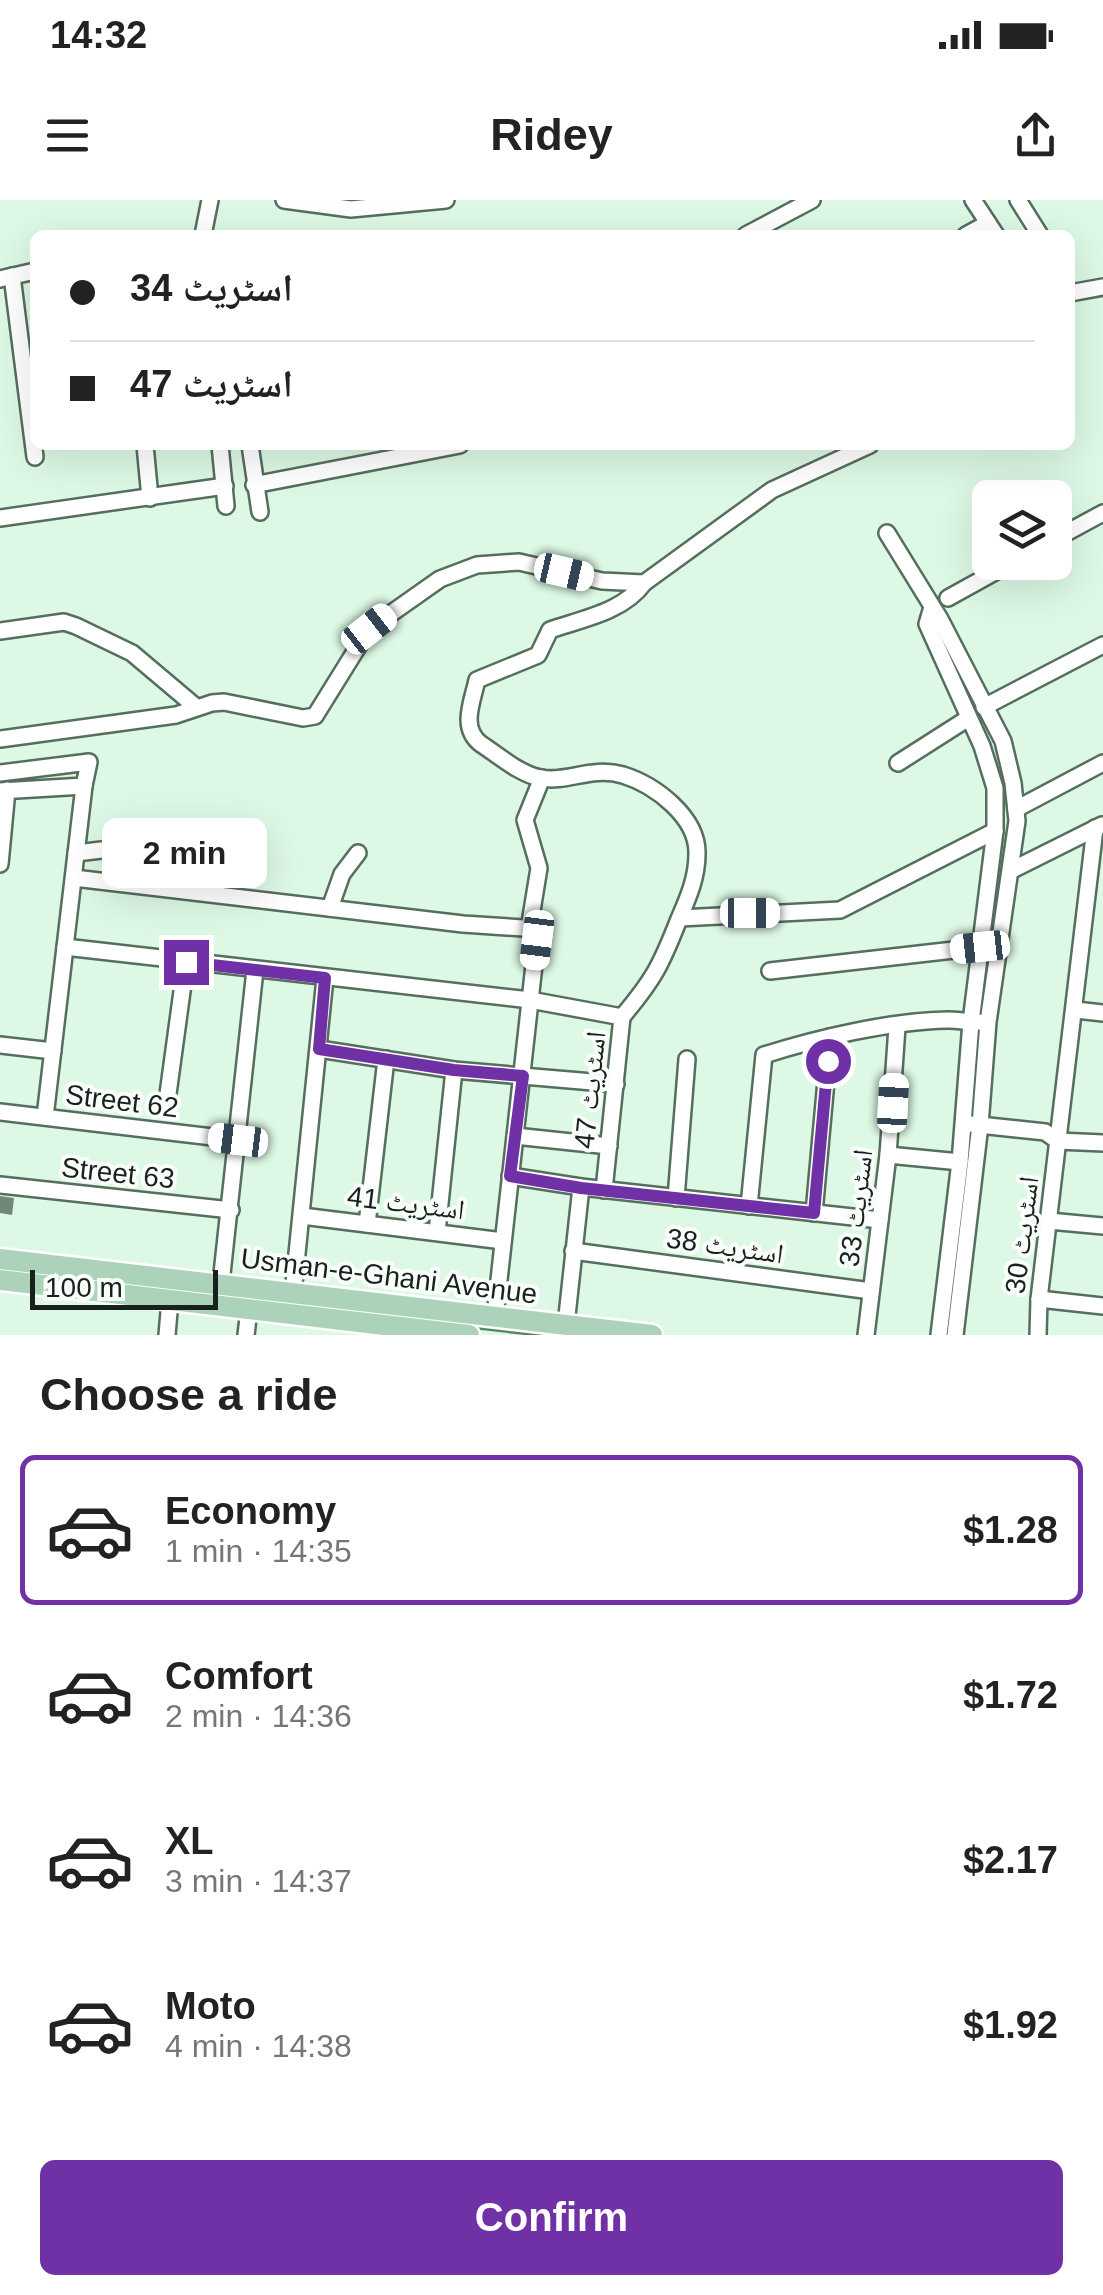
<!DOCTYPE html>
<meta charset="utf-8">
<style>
:root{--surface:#fff;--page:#f6f6f6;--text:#222;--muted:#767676;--line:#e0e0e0;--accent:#7030a6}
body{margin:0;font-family:Helvetica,"Noto Naskh Arabic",sans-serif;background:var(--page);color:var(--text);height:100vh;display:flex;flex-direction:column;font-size:38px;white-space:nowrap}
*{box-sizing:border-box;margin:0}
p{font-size:32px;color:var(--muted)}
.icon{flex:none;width:55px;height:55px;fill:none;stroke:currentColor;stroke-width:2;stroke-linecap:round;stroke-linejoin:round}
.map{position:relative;height:1135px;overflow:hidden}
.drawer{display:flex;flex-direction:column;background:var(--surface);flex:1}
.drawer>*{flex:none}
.top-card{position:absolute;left:30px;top:30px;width:1045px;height:220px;border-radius:15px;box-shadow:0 10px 40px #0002;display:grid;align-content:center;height:220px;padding:0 40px;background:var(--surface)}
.controls{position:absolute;left:972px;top:280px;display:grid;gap:20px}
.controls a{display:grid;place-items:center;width:100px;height:100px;border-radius:15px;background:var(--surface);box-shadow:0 10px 40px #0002;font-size:50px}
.scale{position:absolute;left:30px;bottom:25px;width:188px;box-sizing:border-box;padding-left:10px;border:5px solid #18211b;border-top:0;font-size:28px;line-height:35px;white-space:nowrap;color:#18211b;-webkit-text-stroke:8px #f9fefb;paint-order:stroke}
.end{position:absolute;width:45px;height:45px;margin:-22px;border:12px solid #7030a6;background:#fff;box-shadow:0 0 0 5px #fff}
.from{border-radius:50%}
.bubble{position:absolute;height:70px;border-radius:15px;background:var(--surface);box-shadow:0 10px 40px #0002;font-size:32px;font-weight:700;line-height:70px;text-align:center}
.car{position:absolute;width:30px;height:60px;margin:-30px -15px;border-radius:12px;box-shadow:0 0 8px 2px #0007;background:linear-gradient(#fff 24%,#345 0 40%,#fff 0 76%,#345 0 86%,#fff 0)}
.top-card b{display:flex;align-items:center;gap:35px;height:95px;font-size:38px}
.top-card b+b{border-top:2px solid var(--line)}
.top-card i{width:25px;height:25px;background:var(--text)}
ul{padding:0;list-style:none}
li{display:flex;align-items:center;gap:30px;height:150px;margin:0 20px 15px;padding:0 20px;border:5px solid transparent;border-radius:15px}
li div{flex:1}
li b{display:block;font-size:38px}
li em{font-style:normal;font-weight:700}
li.active{border-color:var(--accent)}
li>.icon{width:90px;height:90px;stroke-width:1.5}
h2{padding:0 40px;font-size:45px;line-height:120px}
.cta{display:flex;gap:20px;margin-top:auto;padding:20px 40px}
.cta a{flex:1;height:115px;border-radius:15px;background:var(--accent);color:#fff;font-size:40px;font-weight:700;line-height:115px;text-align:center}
.status{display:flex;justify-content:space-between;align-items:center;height:70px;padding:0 50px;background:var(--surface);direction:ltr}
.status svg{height:28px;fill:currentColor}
header{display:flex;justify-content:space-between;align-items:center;height:130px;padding:0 40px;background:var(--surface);font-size:45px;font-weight:700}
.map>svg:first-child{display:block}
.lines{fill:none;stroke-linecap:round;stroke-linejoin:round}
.stream{stroke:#568466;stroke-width:4}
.building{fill:#708877}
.minor-casing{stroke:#566e5d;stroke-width:20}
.major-casing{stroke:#fff;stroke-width:25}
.minor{stroke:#fff;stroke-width:15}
.major{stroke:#acd3b9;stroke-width:20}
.route{stroke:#7030a6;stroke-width:12}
.labels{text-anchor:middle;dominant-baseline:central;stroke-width:8;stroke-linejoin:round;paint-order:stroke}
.street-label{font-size:28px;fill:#18211b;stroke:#f9fefb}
</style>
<div class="status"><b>14:32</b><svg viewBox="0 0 49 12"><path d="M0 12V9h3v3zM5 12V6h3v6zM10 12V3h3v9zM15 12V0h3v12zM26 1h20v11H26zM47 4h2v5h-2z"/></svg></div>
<header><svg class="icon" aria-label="menu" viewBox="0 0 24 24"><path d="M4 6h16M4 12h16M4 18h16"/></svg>Ridey<svg class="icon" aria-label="share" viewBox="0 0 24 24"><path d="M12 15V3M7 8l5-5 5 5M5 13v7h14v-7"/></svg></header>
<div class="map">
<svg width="1103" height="1135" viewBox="0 0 1103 1135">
<rect width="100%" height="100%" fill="#ddf8e5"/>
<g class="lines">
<polyline class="stream" points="472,1127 542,1135"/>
</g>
<polygon class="building" points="0,996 14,998 12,1015 0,1013"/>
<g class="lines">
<g class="minor-casing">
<g id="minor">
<polyline points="284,0 351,9 446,0"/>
<polyline points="973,0 996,35"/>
<polyline points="1018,0 1040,35"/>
<polyline points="203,35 210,0"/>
<polyline points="746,35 812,0"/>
<polyline points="966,35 988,23"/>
<polyline points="12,76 35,257"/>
<polyline points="0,79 35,71"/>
<polyline points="1070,93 1103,87"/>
<polyline points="145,245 150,298"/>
<polyline points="220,245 226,306"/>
<polyline points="250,245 260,312"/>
<polyline points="254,285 460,245"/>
<polyline points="0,318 225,286"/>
<polyline points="887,333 940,419 1003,541 1013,583 1017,621 988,822 980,925 955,1135"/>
<polyline points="1055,339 1103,313"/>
<polyline points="948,398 1013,362"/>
<polyline points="932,407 927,424 982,546 995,588 995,631 971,822 960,962 939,1135"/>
<polyline points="0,431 64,422 76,426 132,453 196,507"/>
<polyline points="984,507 1103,445"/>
<polyline points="0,539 176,515 212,503 224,502 303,518 315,516 369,429 440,379 477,365 519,362 602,381 644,383 772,290 870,245"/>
<polyline points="898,563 967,519"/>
<polyline points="0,573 89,562 84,586 0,591"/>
<polyline points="1016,609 1103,563"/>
<polyline points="76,653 221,636"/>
<polyline points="0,664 7,590"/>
<polyline points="1012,670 1102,625"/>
<polyline points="74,678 463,724 538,729 495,1116"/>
<polyline points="330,708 342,674 358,653"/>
<polyline points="680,718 840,710 995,631"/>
<polyline points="529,729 539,668 525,620 542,578"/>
<polyline points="65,747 530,800 622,817 604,990"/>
<polyline points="770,771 980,747"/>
<polyline points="1076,810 1103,813"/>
<path d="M622 817C654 779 661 765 679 719 688 698 697 678 697 654 698 617 655 585 623 575 591 566 567 583 541 578 521 575 498 555 481 544 460 528 472 503 477 480L538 455 550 430C582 419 623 412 644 383"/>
<polyline points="0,845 53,851"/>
<polyline points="319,849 454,870 616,884"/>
<polyline points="168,894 186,762"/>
<polyline points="0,912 238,940"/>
<polyline points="45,917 84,586"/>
<polyline points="970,924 1045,932 1058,941 1103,943"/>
<polyline points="515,936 609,946"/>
<polyline points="888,955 960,962"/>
<polyline points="510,976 581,987 880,1020"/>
<polyline points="0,985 231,1010"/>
<polyline points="676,998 687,859"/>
<path d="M749 1006 764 855C818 838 890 821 948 820 958 820 968 822 979 822"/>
<polyline points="814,1013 830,837"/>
<polyline points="302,1016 503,1041"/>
<polyline points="1049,1021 1103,1026"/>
<polyline points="367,1024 386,859"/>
<polyline points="437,1032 454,870"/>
<polyline points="573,1051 871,1091"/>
<polyline points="221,1083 255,770"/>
<polyline points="293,1093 325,778"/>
<polyline points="1039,1099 1103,1106"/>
<polyline points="566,1125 581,987"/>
<polyline points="167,1135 170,1100"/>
<polyline points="246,1135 249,1109"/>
<polyline points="866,1135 888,955 897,827"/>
<polyline points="1038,1135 1039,1099 1095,628"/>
</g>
</g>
<g class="major-casing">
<g id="major">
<polyline points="0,1059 652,1135"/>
<polyline points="0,1080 469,1135"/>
</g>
</g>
<use href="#minor" class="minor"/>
<use href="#major" class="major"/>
</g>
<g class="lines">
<polyline class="route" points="186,762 325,778 319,849 454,870 523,876 510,976 581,988 814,1013 828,861"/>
</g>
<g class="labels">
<g class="street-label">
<text transform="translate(590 890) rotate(-84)">اسٹریٹ 47</text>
<text transform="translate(122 901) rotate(7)">Street 62</text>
<text transform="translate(118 973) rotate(6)">Street 63</text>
<text transform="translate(406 1003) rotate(7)">اسٹریٹ 41</text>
<text transform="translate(856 1008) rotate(-83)">اسٹریٹ 33</text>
<text transform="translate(1022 1035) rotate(-83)">اسٹریٹ 30</text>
<text transform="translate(725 1046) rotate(8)">اسٹریٹ 38</text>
<text transform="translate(389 1076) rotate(7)">Usman-e-Ghani Avenue</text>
</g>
</g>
</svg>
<div class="controls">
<a><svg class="icon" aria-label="layers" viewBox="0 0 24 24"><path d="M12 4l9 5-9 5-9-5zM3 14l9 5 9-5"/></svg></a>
</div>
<div class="scale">100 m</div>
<i class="end from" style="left:828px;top:861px"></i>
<i class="end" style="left:186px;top:762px"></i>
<div class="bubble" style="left:102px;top:618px;width:165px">2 min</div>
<i class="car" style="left:564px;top:372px;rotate:103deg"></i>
<i class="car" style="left:369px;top:429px;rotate:52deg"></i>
<i class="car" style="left:750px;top:713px;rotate:90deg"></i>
<i class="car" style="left:537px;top:740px;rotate:187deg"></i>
<i class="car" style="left:980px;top:747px;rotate:264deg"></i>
<i class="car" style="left:893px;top:903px;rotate:3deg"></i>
<i class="car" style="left:238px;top:940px;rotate:277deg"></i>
<div class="top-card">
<b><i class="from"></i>اسٹریٹ 34</b>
<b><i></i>اسٹریٹ 47</b>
</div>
</div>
<section class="drawer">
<h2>Choose a ride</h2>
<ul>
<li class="active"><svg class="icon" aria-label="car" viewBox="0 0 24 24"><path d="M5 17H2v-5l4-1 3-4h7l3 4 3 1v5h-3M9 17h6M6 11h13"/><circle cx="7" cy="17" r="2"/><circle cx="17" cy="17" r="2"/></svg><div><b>Economy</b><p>1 min · 14:35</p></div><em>$1.28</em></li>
<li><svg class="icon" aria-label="car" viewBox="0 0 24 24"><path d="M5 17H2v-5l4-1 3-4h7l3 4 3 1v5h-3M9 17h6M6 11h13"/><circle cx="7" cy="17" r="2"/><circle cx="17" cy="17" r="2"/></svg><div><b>Comfort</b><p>2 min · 14:36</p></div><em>$1.72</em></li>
<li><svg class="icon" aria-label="car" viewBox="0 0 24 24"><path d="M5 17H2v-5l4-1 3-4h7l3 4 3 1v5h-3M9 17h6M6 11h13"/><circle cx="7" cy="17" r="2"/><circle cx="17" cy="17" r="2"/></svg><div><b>XL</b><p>3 min · 14:37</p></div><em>$2.17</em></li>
<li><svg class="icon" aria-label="car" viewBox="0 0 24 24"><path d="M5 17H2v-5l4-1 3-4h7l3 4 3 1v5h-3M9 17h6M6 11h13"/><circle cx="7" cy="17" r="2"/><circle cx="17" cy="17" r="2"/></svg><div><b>Moto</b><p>4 min · 14:38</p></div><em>$1.92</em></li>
</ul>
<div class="cta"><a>Confirm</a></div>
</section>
